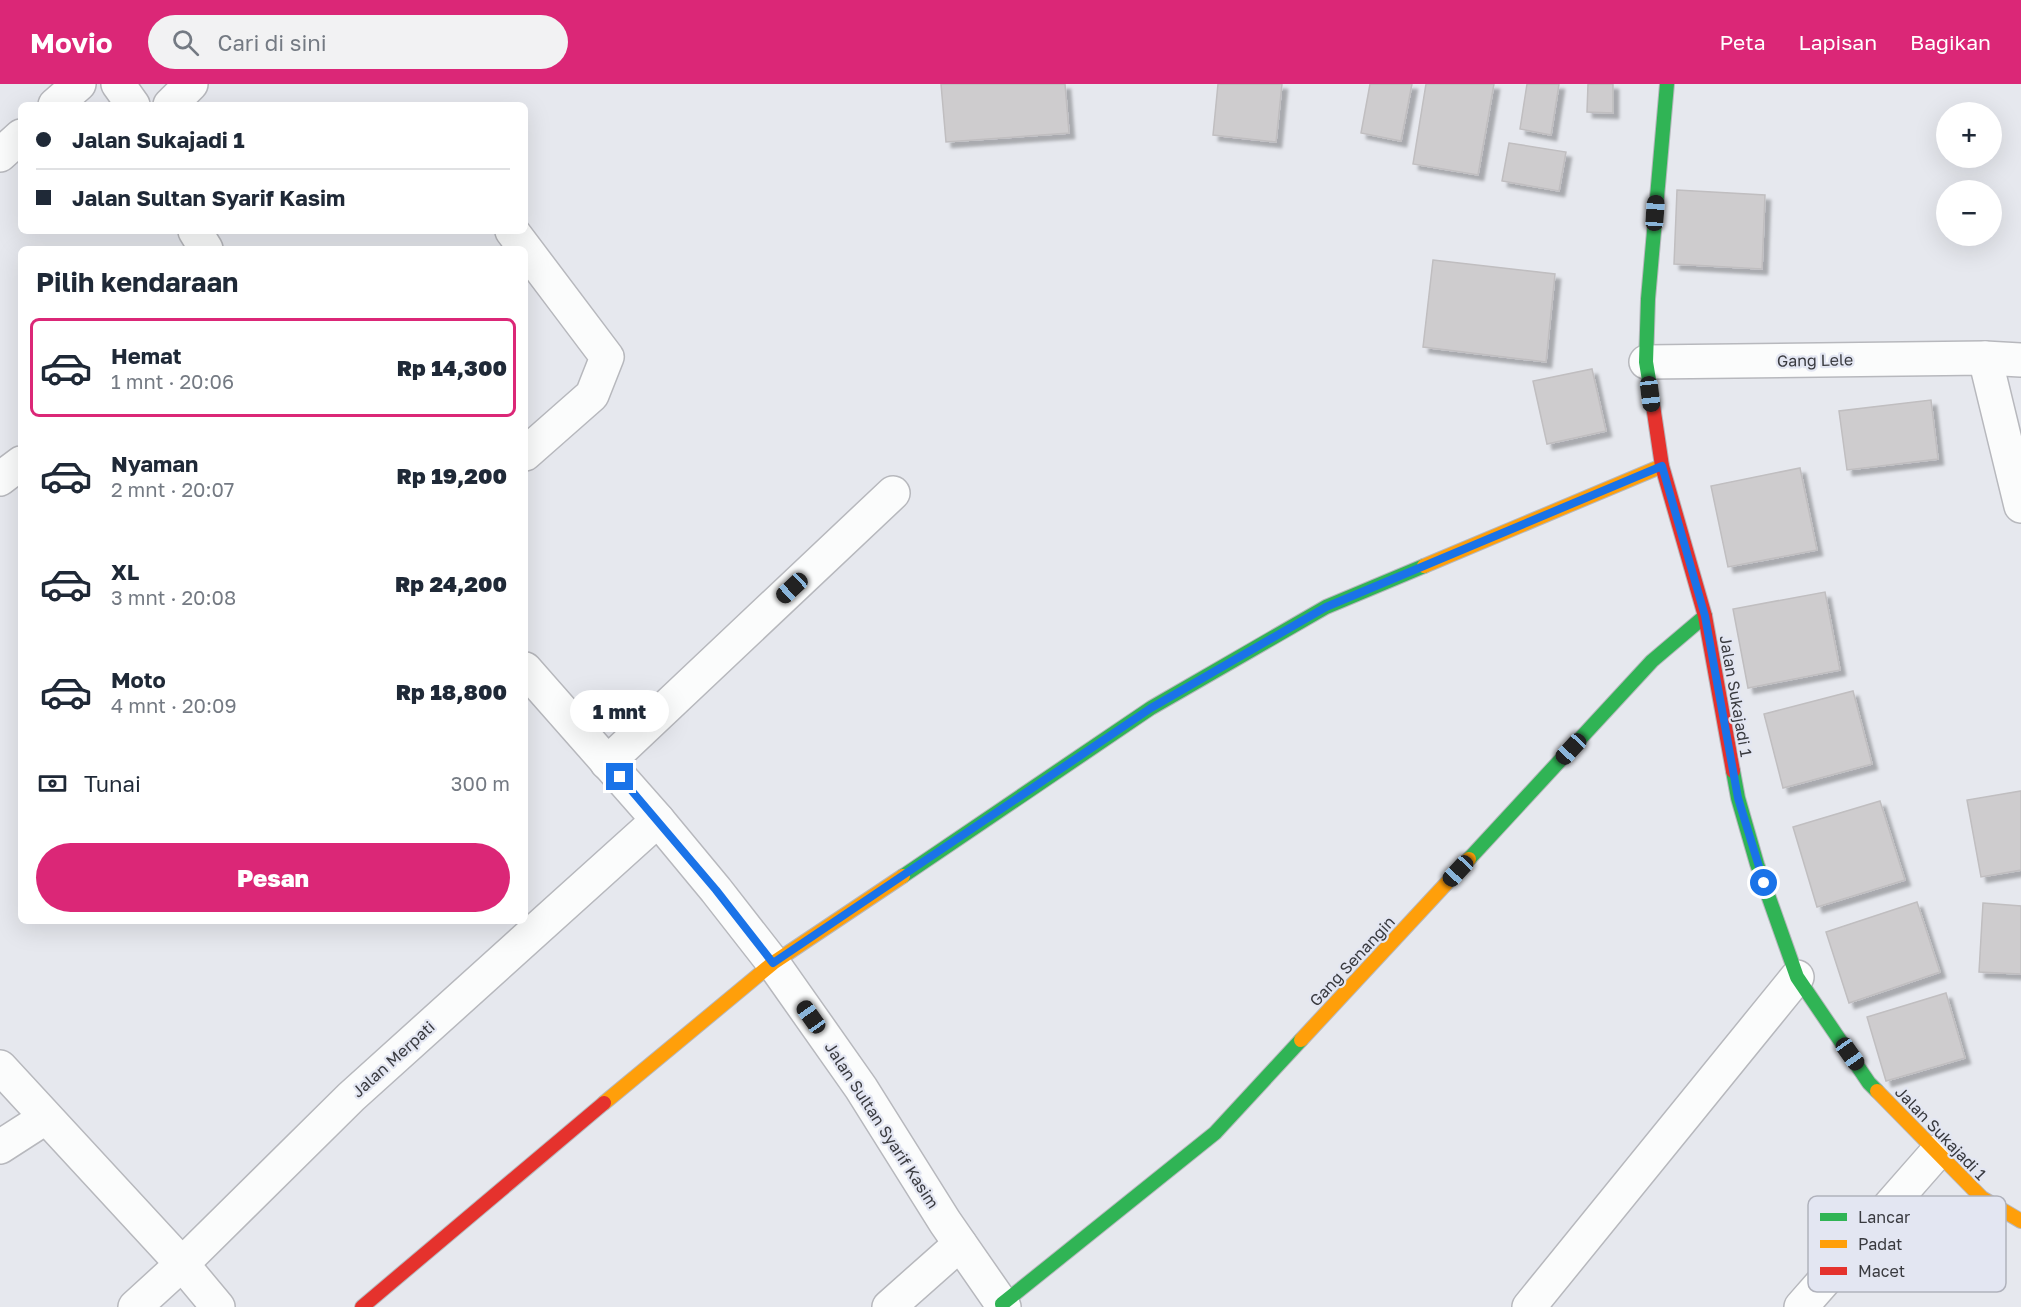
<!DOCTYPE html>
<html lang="id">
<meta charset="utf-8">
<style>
:root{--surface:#fff;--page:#f2f2f3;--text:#1f2937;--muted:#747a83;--line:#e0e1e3;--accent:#db2777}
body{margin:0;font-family:"Golos Text",sans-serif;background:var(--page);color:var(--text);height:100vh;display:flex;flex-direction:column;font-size:22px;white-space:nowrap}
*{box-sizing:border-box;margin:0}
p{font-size:20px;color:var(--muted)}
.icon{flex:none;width:33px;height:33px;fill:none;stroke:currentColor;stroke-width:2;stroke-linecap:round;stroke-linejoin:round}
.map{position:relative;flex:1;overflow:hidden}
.sheet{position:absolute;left:18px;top:162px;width:510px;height:678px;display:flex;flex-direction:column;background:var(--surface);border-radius:9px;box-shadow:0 6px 24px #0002}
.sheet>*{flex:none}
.guide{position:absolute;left:18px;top:18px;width:510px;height:132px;border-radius:9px;box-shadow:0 6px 24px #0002;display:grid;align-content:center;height:132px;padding:0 18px;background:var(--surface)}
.fabs{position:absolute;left:1936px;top:18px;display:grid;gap:12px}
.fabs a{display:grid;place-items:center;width:66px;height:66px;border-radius:50%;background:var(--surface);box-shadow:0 6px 24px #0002;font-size:30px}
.end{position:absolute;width:27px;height:27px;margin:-14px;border:8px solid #1a73e8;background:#fff;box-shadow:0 0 0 3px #fff}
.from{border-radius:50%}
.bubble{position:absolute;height:42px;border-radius:21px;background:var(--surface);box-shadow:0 6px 24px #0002;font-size:20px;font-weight:800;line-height:42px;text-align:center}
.car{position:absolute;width:18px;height:36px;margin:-18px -9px;border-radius:8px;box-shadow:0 0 4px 2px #0007;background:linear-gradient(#222 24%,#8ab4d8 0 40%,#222 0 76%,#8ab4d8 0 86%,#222 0)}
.guide b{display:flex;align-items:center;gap:21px;height:57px;font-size:22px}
.guide b+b{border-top:2px solid var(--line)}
.guide i{width:15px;height:15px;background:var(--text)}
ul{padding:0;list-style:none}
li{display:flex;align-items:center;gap:18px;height:99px;margin:0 12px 9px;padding:0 6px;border:3px solid transparent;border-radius:9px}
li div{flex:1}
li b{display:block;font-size:22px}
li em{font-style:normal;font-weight:800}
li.selected{border-color:var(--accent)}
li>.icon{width:54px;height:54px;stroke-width:1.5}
h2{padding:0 18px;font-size:27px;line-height:72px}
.pay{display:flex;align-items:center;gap:15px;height:66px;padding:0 18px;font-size:22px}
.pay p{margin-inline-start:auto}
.action{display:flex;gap:12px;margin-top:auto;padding:12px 18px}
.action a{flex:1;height:69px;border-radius:36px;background:var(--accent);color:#fff;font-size:24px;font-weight:800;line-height:69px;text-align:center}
header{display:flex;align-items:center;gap:36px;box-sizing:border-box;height:84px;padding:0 30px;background:var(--accent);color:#fff}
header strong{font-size:28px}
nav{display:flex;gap:33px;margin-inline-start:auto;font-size:21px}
.search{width:420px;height:54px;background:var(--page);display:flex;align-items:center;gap:15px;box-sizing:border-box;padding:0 21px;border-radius:33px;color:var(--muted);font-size:22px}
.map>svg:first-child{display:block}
.building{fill:#ceccce;stroke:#c0bec0;stroke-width:1.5;filter:url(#shadow)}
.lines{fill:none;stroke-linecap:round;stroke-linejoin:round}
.street-casing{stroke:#b7b8bd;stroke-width:36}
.fast-casing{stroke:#b7b8bd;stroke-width:16}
.slow-casing{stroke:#b7b8bd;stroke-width:16}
.jam-casing{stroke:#b7b8bd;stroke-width:16}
.street{stroke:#fbfcfc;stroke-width:33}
.fast{stroke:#30b455;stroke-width:14}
.slow{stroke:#ff9f0a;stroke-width:14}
.jam{stroke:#e5322d;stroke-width:14}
.route{stroke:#1a73e8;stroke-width:8}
.labels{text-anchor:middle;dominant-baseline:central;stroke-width:4.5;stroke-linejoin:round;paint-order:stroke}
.street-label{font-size:16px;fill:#393a3f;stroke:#e3e6f2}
.key{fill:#e3e6f2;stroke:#b0b2bc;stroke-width:1.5}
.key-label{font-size:16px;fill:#393a3f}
</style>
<header>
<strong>Movio</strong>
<div class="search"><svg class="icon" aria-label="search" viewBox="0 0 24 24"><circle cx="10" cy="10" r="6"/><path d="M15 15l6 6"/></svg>Cari di sini</div>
<nav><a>Peta</a><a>Lapisan</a><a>Bagikan</a></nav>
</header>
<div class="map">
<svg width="2021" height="1223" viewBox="0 0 2021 1223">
<defs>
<filter id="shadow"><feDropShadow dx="5.5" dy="5.5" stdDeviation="1.5" flood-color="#0004"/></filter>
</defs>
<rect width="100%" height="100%" fill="#e6e8ee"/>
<g class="building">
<polygon points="941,0 1065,0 1069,49 946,58"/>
<polygon points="1218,0 1282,0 1276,58 1213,51"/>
<polygon points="1370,0 1412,0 1401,57 1361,49"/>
<polygon points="1426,0 1494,0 1478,91 1413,80"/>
<polygon points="1527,0 1559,0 1551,51 1520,45"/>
<polygon points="1588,0 1613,0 1613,29 1587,28"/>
<polygon points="1509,59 1566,68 1559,107 1502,97"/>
<polygon points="1677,106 1765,111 1762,185 1674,180"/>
<polygon points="1433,176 1555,190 1546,278 1423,263"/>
<polygon points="1592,285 1606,347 1547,360 1533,297"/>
<polygon points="1931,316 1938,375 1847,386 1839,327"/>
<polygon points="1800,384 1817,466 1728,483 1711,402"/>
<polygon points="1825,508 1840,586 1748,604 1733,525"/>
<polygon points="1853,607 1872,680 1783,704 1764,630"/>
<polygon points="2021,707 2021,786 1981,793 1967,716"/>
<polygon points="1880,717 1905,796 1817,823 1793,743"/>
<polygon points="1917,818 1940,888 1849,919 1826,848"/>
<polygon points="1983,819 2021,822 2021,890 1979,888"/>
<polygon points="1946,909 1965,974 1886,997 1867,933"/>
</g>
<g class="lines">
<g class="street-casing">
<g id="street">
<polyline points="118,0 133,21"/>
<polyline points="55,21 79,0"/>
<polyline points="170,21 191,0"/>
<polyline points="0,71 21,52"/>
<polyline points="195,147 206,165"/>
<polyline points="512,147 607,273 592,311 525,370"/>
<polyline points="1985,274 2021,422"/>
<polyline points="1646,278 1985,274 2021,276"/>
<polyline points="0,395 21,379"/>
<polyline points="525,585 658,736 716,806 773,879 861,1004 945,1138 1004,1223"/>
<polyline points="607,679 893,409"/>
<polyline points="0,983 182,1180 218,1223"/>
<polyline points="0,1063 45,1034"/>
<polyline points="135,1223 182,1180 351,1013 658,736"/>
<polyline points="889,1223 960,1160"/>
<polyline points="1529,1223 1797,893"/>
<polyline points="1801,1223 1937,1068"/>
</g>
</g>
<g class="fast-casing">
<g id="fast">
<polyline points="1651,308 1646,278 1648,215 1667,0"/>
<polyline points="1733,687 1738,714 1757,780 1797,893 1869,999 1877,1007"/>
<polyline points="1469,775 1652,577 1705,532"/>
<polyline points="903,792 1151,624 1326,523 1424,482"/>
<polyline points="1002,1220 1215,1049 1301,956"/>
</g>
</g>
<g class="slow-casing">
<g id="slow">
<polyline points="1424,482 1662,382"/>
<polyline points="1301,956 1469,775"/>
<polyline points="1877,1007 1982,1114 2021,1137"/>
<polyline points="604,1019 773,879 903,792"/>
</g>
</g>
<g class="jam-casing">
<g id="jam">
<polyline points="1651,308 1662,382 1705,532 1733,687"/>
<polyline points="362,1223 604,1019"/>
</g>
</g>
<use href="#street" class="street"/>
<use href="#fast" class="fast"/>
<use href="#slow" class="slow"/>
<use href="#jam" class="jam"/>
</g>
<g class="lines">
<polyline class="route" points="620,693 716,806 773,879 1151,624 1326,523 1662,382 1705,532 1738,714 1764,799"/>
</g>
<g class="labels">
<g class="street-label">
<text transform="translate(1815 276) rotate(-1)">Gang Lele</text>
<text transform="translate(1736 612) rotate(80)">Jalan Sukajadi 1</text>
<text transform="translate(1352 877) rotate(-47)">Gang Senangin</text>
<text transform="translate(393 975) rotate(-42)">Jalan Merpati</text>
<text transform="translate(882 1041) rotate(57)">Jalan Sultan Syarif Kasim</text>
<text transform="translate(1941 1049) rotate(46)">Jalan Sukajadi 1</text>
</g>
</g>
<rect x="1808" y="1112" width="198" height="96" rx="9" class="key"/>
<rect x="1820" y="1129" width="27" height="8" fill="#30b455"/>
<rect x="1820" y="1156" width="27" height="8" fill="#ff9f0a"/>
<rect x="1820" y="1183" width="27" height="8" fill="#e5322d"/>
<g class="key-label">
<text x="1858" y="1139">Lancar</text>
<text x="1858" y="1166">Padat</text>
<text x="1858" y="1193">Macet</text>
</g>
</svg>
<div class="fabs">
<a>+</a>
<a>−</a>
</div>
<i class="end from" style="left:1764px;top:799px"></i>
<i class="end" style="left:620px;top:693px"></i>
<div class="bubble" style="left:570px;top:606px;width:99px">1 mnt</div>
<i class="car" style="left:1655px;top:129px;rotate:4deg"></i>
<i class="car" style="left:1650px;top:310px;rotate:173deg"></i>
<i class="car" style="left:792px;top:504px;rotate:227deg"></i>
<i class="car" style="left:1571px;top:665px;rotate:223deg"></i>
<i class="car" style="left:1458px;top:787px;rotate:223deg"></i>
<i class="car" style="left:811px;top:933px;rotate:325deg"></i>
<i class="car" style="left:1850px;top:970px;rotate:145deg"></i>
<div class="guide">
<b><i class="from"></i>Jalan Sukajadi 1</b>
<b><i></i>Jalan Sultan Syarif Kasim</b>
</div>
<section class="sheet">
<h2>Pilih kendaraan</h2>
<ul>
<li class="selected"><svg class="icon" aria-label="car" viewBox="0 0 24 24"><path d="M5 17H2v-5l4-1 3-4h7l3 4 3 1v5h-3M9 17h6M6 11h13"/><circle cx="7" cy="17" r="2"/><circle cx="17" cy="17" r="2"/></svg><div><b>Hemat</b><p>1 mnt · 20:06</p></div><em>Rp 14,300</em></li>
<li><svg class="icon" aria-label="car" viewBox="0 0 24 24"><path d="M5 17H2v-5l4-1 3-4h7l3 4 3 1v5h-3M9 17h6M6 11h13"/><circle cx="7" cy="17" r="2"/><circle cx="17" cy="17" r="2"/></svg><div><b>Nyaman</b><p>2 mnt · 20:07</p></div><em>Rp 19,200</em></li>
<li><svg class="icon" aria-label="car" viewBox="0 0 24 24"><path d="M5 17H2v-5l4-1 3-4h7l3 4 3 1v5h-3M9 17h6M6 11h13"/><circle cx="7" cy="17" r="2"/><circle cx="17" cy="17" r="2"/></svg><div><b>XL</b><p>3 mnt · 20:08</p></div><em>Rp 24,200</em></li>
<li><svg class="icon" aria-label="car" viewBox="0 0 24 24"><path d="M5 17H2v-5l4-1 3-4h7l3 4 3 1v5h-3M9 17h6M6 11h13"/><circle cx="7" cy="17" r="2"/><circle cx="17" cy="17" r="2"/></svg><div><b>Moto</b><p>4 mnt · 20:09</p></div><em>Rp 18,800</em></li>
</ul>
<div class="pay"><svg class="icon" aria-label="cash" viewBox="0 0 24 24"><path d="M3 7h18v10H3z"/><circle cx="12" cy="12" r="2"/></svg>Tunai<p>300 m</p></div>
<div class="action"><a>Pesan</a></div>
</section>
</div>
